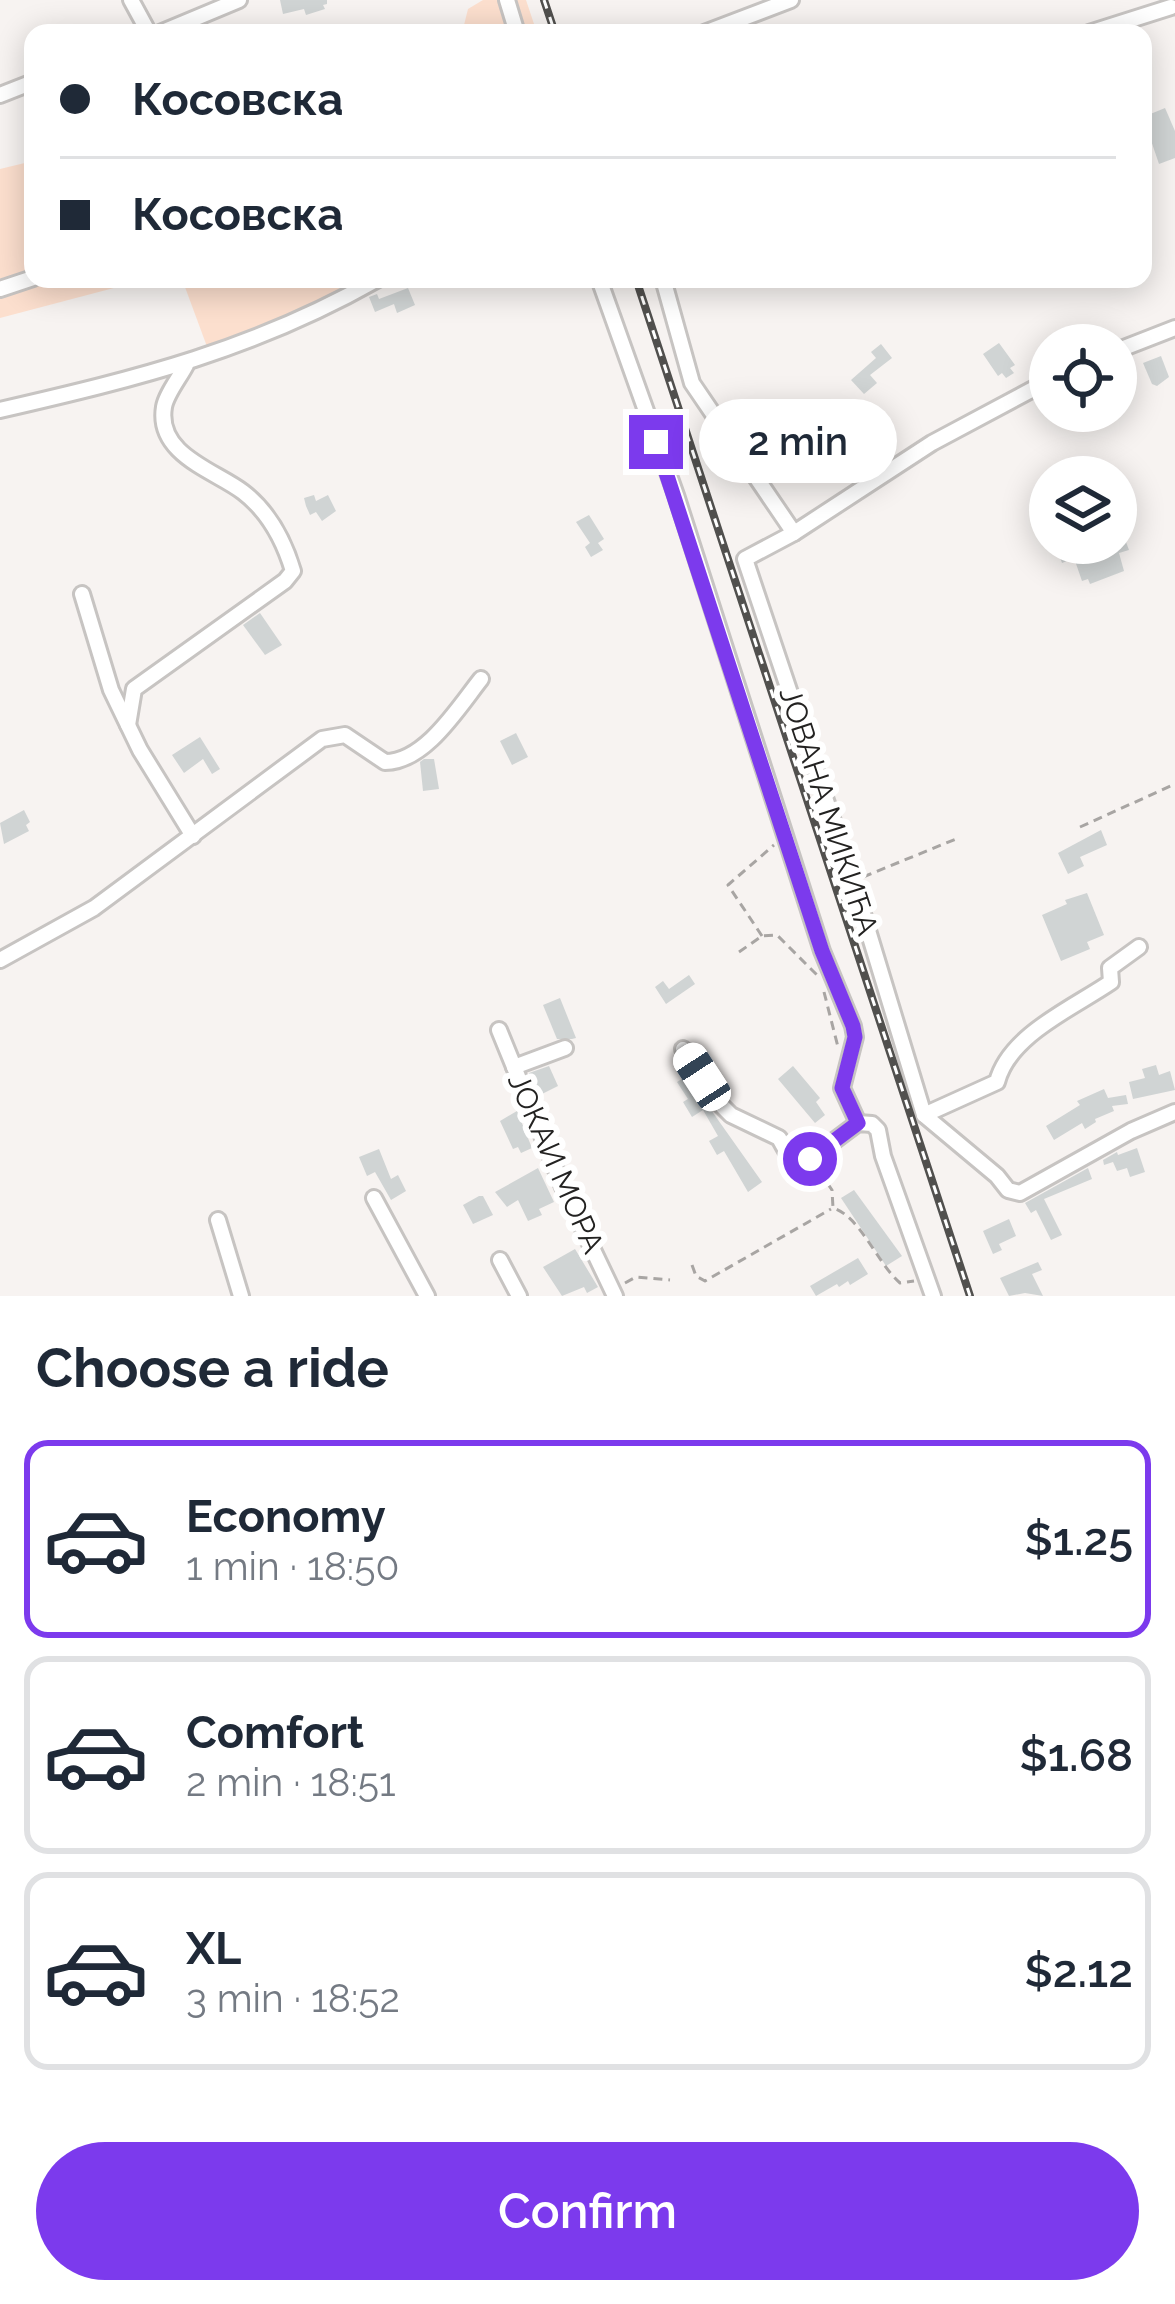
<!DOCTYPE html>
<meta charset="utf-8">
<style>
:root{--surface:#fff;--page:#f2f2f3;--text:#1f2937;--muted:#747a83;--line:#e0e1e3;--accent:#7c3aed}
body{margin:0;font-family:Raleway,sans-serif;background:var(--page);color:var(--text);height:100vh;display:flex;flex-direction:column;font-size:45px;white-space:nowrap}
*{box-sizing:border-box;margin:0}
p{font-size:39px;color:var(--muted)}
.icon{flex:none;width:66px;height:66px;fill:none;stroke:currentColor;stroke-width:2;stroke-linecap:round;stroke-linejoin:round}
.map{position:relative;height:1296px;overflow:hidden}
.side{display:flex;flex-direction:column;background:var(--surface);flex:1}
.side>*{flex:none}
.banner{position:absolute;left:24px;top:24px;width:1128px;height:264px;border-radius:24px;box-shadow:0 6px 30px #0003;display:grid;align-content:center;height:264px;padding:0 36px;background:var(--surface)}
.fabs{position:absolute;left:1029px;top:324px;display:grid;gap:24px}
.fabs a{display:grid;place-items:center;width:108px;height:108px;border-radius:50%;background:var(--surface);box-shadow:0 6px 30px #0003;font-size:60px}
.end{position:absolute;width:54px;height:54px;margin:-27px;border:15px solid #7c3aed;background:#fff;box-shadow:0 0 0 6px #fff}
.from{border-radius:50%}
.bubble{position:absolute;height:84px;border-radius:42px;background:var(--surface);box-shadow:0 6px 30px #0003;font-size:39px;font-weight:600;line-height:84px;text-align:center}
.car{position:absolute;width:36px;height:72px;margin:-36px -18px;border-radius:15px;box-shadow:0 0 9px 3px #0007;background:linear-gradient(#fff 24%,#345 0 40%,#fff 0 76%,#345 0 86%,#fff 0)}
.banner b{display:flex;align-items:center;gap:42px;height:114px;font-size:45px}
.banner b+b{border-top:3px solid var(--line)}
.banner i{width:30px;height:30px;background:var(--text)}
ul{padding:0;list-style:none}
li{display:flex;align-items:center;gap:36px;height:198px;margin:0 24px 18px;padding:0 12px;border:6px solid var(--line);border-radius:24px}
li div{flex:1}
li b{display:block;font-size:45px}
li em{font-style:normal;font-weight:600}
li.current{border-color:var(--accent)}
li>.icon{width:108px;height:108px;stroke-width:1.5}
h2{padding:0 36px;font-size:54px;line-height:144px}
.cta{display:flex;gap:24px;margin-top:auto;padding:24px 36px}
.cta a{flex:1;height:138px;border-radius:72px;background:var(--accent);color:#fff;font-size:48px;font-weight:600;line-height:138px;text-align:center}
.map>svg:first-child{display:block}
.green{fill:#fcdfce}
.building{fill:#d0d4d4}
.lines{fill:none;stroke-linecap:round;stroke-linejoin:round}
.minor-casing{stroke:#c7c4c2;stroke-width:20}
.path{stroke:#a8a5a3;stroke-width:3;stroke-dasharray:9 6;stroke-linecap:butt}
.minor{stroke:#fff;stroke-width:14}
.rail-casing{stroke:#51504e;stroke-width:8}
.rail{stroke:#fff;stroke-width:3;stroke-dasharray:9;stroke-linecap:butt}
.route{stroke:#7c3aed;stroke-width:15}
.labels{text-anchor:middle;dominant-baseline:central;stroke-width:12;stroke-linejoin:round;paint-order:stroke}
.street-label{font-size:30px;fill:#232221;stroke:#fff}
</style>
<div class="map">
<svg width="1175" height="1296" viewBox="0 0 1175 1296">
<rect width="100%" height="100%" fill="#f7f3f1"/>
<g class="green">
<polygon points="483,0 526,0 537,33 462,33 468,9"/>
<polygon points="33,161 33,279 148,279 0,318 0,169"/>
<polygon points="182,279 371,279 323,304 209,352"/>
</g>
<g class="building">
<polygon points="280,0 327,0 327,4 323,5 325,9 306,15 304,9 283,14"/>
<polygon points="1165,108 1175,131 1175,158 1159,164 1143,117"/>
<polygon points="408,288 415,305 397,313 394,304 375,312 369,297 377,294 379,299"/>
<polygon points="999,343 1015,365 1010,368 1014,373 1006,378 1002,373 998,376 983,354"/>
<polygon points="881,344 892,358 870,375 877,383 864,394 851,380 876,358 871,352"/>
<polygon points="1161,356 1169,377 1157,386 1152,384 1143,363"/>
<polygon points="314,495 316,501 328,495 336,511 322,521 316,512 310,515 306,506 304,498"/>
<polygon points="589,515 604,539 598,543 603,550 591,557 585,547 590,543 576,522"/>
<polygon points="1117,518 1129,550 1119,553 1124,571 1090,584 1088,579 1082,581 1074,558 1062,563 1055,543 1070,543 1073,551 1097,543 1116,543"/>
<polygon points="260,613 282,645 265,655 243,625"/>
<polygon points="516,733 528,757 512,765 500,741"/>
<polygon points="200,737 220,769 212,774 203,759 184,773 172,755"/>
<polygon points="424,759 434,759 439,789 423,791 420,762"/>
<polygon points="24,810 30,822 26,825 29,831 4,844 0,823"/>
<polygon points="1101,830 1107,845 1080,857 1084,866 1068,874 1058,853"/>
<polygon points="1087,893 1104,935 1087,942 1090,949 1061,961 1042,915 1067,904 1065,900"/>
<polygon points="689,975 695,984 666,1004 655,987 663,981 669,989"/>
<polygon points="560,998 576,1038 572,1039 557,1039 543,1005"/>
<polygon points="1156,1065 1159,1075 1170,1071 1175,1090 1133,1099 1129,1082 1145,1078 1142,1069"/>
<polygon points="549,1066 558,1086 538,1096 529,1073"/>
<polygon points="793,1066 820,1098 816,1102 825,1115 815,1123 778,1079"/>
<polygon points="687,1076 762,1182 748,1192 724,1151 717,1155 709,1141 718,1136 703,1110 692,1117 683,1102 688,1099 677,1082"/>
<polygon points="1104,1089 1108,1098 1126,1095 1128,1104 1112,1106 1114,1111 1095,1119 1096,1122 1085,1129 1082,1123 1054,1140 1046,1126 1080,1105 1077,1101"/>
<polygon points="517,1111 532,1148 521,1153 518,1147 513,1149 500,1121"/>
<polygon points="1137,1148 1145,1172 1130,1177 1127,1168 1117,1171 1113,1162 1104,1165 1103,1160 1117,1152 1118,1155"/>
<polygon points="379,1149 391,1179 398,1175 406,1191 391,1200 375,1172 367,1176 359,1157"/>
<polygon points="538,1168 554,1202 539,1209 542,1215 528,1221 518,1200 507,1207 495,1192"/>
<polygon points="1088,1168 1092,1179 1044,1199 1062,1235 1051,1240 1036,1210 1031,1213 1025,1203"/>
<polygon points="854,1190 902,1256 886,1266 841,1198"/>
<polygon points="479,1196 483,1196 493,1215 473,1224 463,1205"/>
<polygon points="1009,1219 1016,1236 999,1244 1002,1250 993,1254 983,1231"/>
<polygon points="575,1249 598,1287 587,1293 584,1287 562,1296 543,1267"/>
<polygon points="858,1258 868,1274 850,1285 848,1281 839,1287 837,1284 816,1296 810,1286"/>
<polygon points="1038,1262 1042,1270 1032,1274 1043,1296 1025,1293 1009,1296 1000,1278"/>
</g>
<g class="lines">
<g class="minor-casing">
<g id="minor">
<polyline points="131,0 149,33"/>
<polyline points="507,0 517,33"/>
<polyline points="160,33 239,0"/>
<polyline points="704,33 791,0"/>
<polyline points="1089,33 1171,7"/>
<polyline points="0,95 33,82"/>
<polyline points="599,279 676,495 822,951 853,1026 855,1037 842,1088 858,1123"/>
<polyline points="663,279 692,383 794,533"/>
<polyline points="0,289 33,278"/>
<polyline points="1116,351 1175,328"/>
<polyline points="1050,380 932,443 794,533 745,559 853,881 924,1115 997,1176 1008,1190 1020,1193 1131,1131 1175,1112"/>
<path d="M0 410C139 378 253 350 378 279"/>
<polyline points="82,594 111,690 140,750 193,836"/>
<path d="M128 725 134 689 285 581 293 571C284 541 269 512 243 492 216 471 156 455 164 407 166 394 180 377 186 365"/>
<path d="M0 960 94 908 322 739 345 735 385 762C425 762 458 708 481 679"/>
<polyline points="499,1030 563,1187 615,1296"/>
<polyline points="683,1049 721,1105 731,1115 779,1138 793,1163 810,1159 858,1123 872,1124 878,1130 883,1156 933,1296"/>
<polyline points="514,1067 565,1048"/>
<path d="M924 1115 997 1082C1009 1035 1073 1008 1111 982L1110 968 1139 947"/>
<polyline points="374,1198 427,1296"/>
<polyline points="218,1220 241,1296"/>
<polyline points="500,1260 519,1296"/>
</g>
</g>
<g class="path">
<polyline points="1080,827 1175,784"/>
<polyline points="863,877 956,839"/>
<polyline points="762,936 728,885 774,845"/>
<polyline points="739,952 762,936 777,935 820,978"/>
<polyline points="824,992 838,1047"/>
<path d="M819 1171 832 1190 833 1208C860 1216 877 1263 900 1283L914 1281"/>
<polyline points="692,1265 696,1276 705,1281 831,1209"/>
<polyline points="625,1283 636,1277 670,1280"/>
</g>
<use href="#minor" class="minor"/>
<g class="rail-casing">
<g id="rail">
<polyline points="544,0 555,33"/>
<polyline points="636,279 970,1296"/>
</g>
</g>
<use href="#rail" class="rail"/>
</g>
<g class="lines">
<polyline class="route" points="656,442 822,951 853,1026 855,1037 842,1088 858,1123 810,1159"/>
</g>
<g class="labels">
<g class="street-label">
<text transform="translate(829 811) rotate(72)">ЈОВАНА МИКИЋА</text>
<text transform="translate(556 1163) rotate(66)">ЈОКАИ МОРА</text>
</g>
</g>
</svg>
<div class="fabs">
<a><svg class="icon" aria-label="locate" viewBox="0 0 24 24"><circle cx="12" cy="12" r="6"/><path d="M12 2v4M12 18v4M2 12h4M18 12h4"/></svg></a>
<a><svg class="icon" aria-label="layers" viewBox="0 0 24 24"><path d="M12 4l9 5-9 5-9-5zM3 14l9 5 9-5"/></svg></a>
</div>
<i class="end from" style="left:810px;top:1159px"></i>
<i class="end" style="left:656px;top:442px"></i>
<div class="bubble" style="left:699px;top:399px;width:198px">2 min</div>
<i class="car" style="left:702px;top:1077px;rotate:327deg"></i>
<div class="banner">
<b><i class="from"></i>Косовска</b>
<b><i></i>Косовска</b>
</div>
</div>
<section class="side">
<h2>Choose a ride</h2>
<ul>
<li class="current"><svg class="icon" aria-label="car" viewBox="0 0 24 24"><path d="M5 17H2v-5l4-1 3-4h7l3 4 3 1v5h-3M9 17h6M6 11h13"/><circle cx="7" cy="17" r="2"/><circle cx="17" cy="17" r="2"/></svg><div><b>Economy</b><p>1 min · 18:50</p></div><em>$1.25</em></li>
<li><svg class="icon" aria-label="car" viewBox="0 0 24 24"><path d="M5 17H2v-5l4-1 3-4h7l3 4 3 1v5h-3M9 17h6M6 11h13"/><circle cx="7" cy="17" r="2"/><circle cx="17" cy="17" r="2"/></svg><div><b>Comfort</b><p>2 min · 18:51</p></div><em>$1.68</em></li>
<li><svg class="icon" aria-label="car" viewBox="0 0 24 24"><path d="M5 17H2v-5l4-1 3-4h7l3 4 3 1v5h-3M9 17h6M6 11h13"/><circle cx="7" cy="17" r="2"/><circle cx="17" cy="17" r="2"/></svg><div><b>XL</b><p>3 min · 18:52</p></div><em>$2.12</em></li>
</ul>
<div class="cta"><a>Confirm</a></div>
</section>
